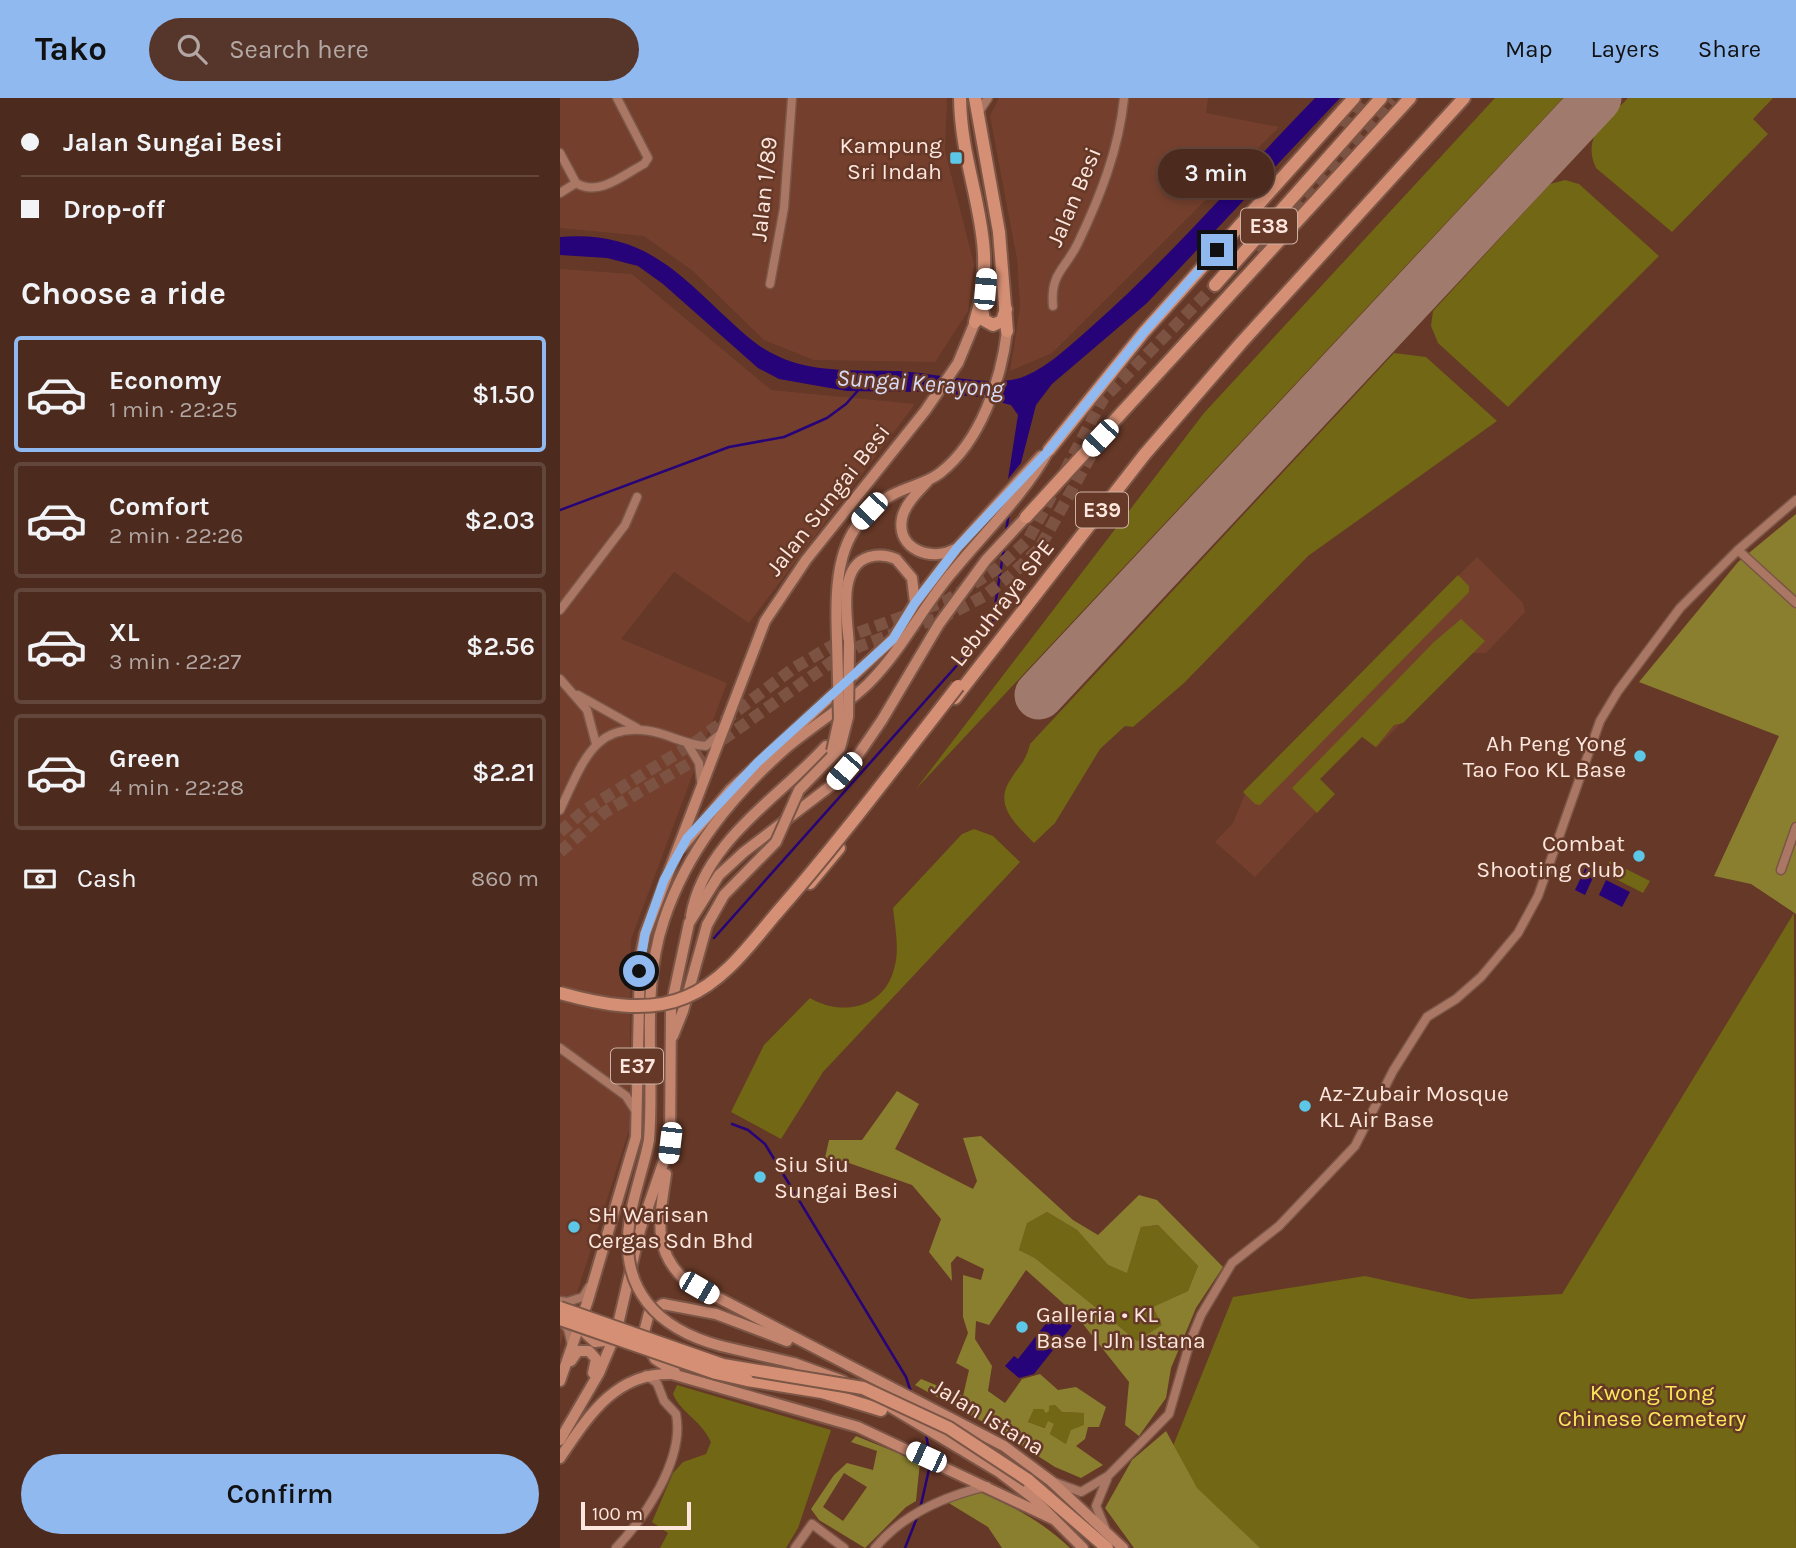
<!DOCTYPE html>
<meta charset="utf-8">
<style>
:root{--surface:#4c2a1d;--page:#56362a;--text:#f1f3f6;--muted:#b2a7a4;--line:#63463b;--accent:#90b9f0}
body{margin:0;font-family:Karla,sans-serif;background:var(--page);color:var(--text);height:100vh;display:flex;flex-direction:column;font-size:26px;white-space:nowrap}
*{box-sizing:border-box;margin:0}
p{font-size:23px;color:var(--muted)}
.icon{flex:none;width:38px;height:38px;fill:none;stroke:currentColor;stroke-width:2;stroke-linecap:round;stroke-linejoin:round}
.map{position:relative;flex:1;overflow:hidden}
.panel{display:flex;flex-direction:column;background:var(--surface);width:560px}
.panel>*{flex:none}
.top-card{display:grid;align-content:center;height:154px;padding:0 21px;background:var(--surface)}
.scale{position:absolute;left:21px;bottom:18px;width:110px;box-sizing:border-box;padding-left:7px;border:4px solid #fde6dd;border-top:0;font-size:19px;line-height:24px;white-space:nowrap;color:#fde6dd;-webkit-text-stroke:5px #653827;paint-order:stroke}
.end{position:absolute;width:32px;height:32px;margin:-16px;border:9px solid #90b9f0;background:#111;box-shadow:0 0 0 4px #111}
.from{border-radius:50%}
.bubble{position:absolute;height:49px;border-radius:24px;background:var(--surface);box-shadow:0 4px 10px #0003,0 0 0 2px var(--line);font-size:23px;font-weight:600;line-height:49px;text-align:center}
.car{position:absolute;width:21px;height:42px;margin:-21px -10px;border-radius:9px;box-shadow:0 0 5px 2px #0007;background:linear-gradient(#fff 24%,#345 0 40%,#fff 0 76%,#345 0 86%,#fff 0)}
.top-card b{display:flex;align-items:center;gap:24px;height:66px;font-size:26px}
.top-card b+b{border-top:2px solid var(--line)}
.top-card i{width:18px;height:18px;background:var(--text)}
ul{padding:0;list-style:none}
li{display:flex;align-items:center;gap:21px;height:116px;margin:0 14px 10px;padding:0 7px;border:4px solid var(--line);border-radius:7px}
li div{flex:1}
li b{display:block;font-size:26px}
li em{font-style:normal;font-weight:600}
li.selected{border-color:var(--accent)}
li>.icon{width:63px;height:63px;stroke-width:1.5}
h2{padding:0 21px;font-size:32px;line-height:84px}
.pay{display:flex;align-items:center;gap:18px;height:77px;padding:0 21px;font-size:26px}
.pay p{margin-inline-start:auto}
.action{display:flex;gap:14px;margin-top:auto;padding:14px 21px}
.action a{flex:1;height:80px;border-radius:42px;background:var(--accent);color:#111;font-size:28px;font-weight:600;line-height:80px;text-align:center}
header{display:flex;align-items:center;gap:42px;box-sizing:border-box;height:98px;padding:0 35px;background:var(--accent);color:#111}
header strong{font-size:33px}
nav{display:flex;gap:38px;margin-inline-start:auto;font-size:24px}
.search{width:490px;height:63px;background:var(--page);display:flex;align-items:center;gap:18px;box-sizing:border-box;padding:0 24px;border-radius:38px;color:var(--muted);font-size:26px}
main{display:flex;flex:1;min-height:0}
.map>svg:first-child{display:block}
.built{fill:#74402d}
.green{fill:#716714}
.forest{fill:#8a7f2f;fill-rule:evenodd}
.water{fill:#260379}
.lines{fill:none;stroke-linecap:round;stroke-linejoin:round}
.stream{stroke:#260379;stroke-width:2.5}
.runway{stroke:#a07b6d;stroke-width:49}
.highway-tunnel{stroke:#7c5242;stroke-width:12;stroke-dasharray:12 6;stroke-linecap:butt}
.minor-casing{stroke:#7b5647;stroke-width:11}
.major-casing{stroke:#7b5647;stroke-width:14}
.highway-casing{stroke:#7b5647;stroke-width:16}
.minor{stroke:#a97764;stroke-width:8}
.major{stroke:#c3856e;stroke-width:10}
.highway{stroke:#d48f74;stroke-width:12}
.major-bridge-casing{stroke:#7b5647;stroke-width:14;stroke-linecap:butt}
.highway-bridge-casing{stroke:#7b5647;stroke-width:16;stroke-linecap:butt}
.major-bridge{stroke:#c3856e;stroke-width:10}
.highway-bridge{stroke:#d48f74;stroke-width:12}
.route{stroke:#90b9f0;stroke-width:9}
.poi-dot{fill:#5dc7e8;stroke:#653827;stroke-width:2.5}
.labels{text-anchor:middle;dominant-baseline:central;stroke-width:5;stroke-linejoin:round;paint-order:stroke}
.shield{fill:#653827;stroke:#cfb2a6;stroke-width:2}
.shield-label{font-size:21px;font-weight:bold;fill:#fde6dd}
.poi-label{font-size:23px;fill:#fde6dd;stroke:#653827;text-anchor:start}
.street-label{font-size:23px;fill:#fde6dd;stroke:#653827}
.park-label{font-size:23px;fill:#fbe75b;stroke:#653827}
.water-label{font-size:24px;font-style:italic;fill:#d8dbf7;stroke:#653827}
</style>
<header>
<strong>Tako</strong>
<div class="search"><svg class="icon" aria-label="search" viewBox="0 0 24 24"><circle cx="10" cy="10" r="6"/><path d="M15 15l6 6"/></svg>Search here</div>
<nav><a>Map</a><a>Layers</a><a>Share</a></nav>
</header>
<main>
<section class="panel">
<div class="top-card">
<b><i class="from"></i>Jalan Sungai Besi</b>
<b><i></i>Drop-off</b>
</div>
<h2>Choose a ride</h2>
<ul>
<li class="selected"><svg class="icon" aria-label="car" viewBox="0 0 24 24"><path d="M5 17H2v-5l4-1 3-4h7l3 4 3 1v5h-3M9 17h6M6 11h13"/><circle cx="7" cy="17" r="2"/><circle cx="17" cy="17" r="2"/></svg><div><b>Economy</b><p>1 min · 22:25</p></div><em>$1.50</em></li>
<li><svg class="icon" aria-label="car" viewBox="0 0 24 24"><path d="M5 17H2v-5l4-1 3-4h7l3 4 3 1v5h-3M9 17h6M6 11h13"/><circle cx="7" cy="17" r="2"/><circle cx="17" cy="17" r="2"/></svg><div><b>Comfort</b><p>2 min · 22:26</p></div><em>$2.03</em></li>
<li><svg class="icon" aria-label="car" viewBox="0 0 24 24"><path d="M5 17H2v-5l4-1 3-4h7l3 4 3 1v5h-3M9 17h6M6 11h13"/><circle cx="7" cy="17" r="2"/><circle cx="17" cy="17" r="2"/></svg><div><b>XL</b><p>3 min · 22:27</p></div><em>$2.56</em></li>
<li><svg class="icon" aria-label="car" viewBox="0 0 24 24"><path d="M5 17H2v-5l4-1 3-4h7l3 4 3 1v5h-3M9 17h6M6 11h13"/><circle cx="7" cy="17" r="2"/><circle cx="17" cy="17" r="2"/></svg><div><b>Green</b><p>4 min · 22:28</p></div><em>$2.21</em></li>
</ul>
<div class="pay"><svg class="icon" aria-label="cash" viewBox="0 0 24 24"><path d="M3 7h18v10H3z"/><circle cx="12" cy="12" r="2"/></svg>Cash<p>860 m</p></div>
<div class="action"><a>Confirm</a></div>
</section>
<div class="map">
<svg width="1236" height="1450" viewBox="0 0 1236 1450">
<rect width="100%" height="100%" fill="#653827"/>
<g class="built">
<polygon points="0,0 387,0 385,53 414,166 408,213 375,264 254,262 204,242 133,173 84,138 0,130"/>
<polygon points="439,0 648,0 646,15 719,29 492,255 450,273 460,209 457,161 430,18"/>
<polygon points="0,171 72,176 211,292 355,306 189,525 114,474 61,541 167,585 71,841 69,1032 0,1248"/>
<polygon points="917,459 963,505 965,514 926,555 912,555 816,650 801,638 759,682 773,696 695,779 655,744 673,725 687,691"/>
</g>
<g class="green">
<polygon points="935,0 1003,0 356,691 644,315"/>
<path d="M1068 0H1213L1193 21 1208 36 1112 134 1036 70C1021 37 1047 23 1068 0Z"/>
<polygon points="1005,82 1019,86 1099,158 948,309 878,245 871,228 873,213 990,86"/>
<path d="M834 255 866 259 937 323 748 458 624 585 573 629 565 628 540 651 495 725 474 745C458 728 434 709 449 684 458 668 465 666 470 646Z"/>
<polygon points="898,477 909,488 909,494 700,707 695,706 683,694"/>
<polygon points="901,521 925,543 843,625 834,627 816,649 802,639 760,681 775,696 757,715 732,690 874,544"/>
<path d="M414 731 433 738 460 764 263 974 221 1041 171 1014 204 947 250 900C282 919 324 910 334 871 340 852 335 830 333 810L402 736Z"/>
<polygon points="1050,763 1090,783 1083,795 1044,775"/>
<polygon points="1234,815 1236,1450 644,1450 607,1363 673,1199 805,1178 910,1201 1002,1196"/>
<polygon points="487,1114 517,1132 548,1167 567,1174 581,1129 598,1127 638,1168 628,1193 594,1209 603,1227 577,1243 475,1160 459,1152 467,1124"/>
<path d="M117 1287 271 1332 238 1430 226 1450H100L108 1435 92 1424 113 1375 123 1364 146 1356 151 1344C140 1321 120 1314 113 1296Z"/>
<polygon points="495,1307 502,1314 524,1315 525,1327 506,1346 490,1336 494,1326 486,1330 468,1324 474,1311"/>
</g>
<g class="forest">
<polygon points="1236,416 1236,816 1191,786 1154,778 1219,638 1079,584 1178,464"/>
<path d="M337 993 359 1006 335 1051 413 1091 417 1083 403 1040 421 1038 513 1122 538 1137 579 1097 597 1102 663 1169 636 1210 611 1270 606 1300 579 1338 565 1327 569 1284 515 1216 466 1172 429 1227 416 1223 415 1241 432 1268 428 1293 445 1305 462 1281 480 1276 498 1292 516 1289 546 1309 539 1329H528L525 1341 516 1348 543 1367 521 1380 495 1369 434 1330 355 1287 361 1281 403 1298 409 1272 396 1265 408 1235 403 1219V1177L421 1182 424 1171 397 1158 391 1165 392 1183 369 1154 381 1121 352 1087 286 1064 265 1060 269 1042H302ZM487 1114 517 1132 548 1167 567 1175 581 1129 598 1127 638 1168 628 1193 593 1209 602 1227 577 1243 475 1160 459 1152 467 1125ZM495 1307 502 1314 524 1315V1327L511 1332 506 1346 490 1336 494 1326 488 1323 485 1330 468 1324 474 1311H483L486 1315 489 1313V1308Z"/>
<polygon points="606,1333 637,1390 700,1450 574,1450 545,1410 572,1362"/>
<path d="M296 1338 360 1364 356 1403 346 1409 305 1450 259 1422 251 1411 274 1377 287 1365 313 1372 317 1353 291 1344ZM284 1375 307 1389 283 1423 263 1409Z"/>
<path d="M422 1395C455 1409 484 1425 510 1450H442L428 1429 387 1404 404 1396Z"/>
</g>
<g class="water">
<path d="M755 0H780L587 205 492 286 476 307 461 365 448 381 458 317 451 307 419 299 363 294 287 293 219 281 198 270 103 186 78 168 47 160 0 157V139C93 132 124 184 188 239 231 276 280 272 333 273 368 273 429 290 460 280 486 271 508 249 529 231 610 160 680 77 755 0Z"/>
<polygon points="1027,767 1037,771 1025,797 1015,792"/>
<polygon points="1046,782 1070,794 1062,809 1039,797"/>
<polygon points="495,1214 512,1228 474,1276 459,1280 445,1268 454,1258 458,1261"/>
</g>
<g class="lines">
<g class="stream">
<polyline points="0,412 169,349 224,339 267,320 286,306 301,289"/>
<polyline points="446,433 449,415"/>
<polyline points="154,840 432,528 444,450"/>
<polyline points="172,1026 188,1032 205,1046 346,1279 352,1297"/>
<polyline points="366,1336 370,1360"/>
<polyline points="360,1411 370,1367"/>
<polyline points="345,1450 358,1417"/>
</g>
<polyline class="runway" points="479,597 1037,0"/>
<g class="highway-tunnel">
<polyline points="785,30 801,0"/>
<polyline points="700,155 831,0"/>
<polyline points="505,373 543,301 655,187"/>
<polyline points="0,734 25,712 137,643 234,570 289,538 386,503 435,472 468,442 496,389"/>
<polyline points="0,754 45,714 130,665 273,563 300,548 392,515 424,498 451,477 479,451 539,343"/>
</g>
<g class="minor-casing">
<g id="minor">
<polyline points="418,15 428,0"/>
<polyline points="0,55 16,85"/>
<path d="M0 95 16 85C39 99 63 77 84 66L88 60 57 0"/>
<polyline points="210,186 224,110 232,0"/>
<path d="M493 208C490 175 505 172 518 145 540 99 559 51 564 0"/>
<polyline points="1178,452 1236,505"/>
<polyline points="0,512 65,427 77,399"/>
<polyline points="0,581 27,612 36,646"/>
<polyline points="18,597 77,630"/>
<polyline points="128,647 139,665 141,683"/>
<path d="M0 712C23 664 35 619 99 635 116 640 128 647 146 648L159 637"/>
<polyline points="1221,772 1236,729"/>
<polyline points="0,950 66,998 75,1012"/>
<polyline points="0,1203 7,1204 23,1199 29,1189"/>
<polyline points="1,1223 8,1231 12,1248"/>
<polyline points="494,1384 521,1394 548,1378 609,1316 630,1244 641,1217 672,1165 719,1128 795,1048 833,973 867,919 896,901 921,879 958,835 978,798 1040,623 1058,593 1120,510 1178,452 1236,402"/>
<polyline points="545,1430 536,1408 547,1381"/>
<path d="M56 1450C85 1419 125 1361 116 1316L104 1303 97 1285 86 1277"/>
<polyline points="235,1450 252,1426 284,1450"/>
<path d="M315 1450C343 1416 385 1398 427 1388"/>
</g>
</g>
<g class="major-casing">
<g id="major">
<path d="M367 384C358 394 345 406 342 420 336 452 372 464 395 451"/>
<path d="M277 542C275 484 275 428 332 397 348 388 366 386 380 375 421 343 441 282 447 233"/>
<path d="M289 549C288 523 276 469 309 459 319 456 327 457 336 461L352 480 355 505"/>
<polyline points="122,749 170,692 333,541 355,505 397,450 481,358"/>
<path d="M131 818C144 743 219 700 266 648"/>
<polyline points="113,938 123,913 147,827"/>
<path d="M89 1042C95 969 80 892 104 822 127 753 171 699 225 651 252 628 283 610 308 586 343 551 362 509 394 472 427 432 463 398 489 352"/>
<path d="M106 1076C100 1118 91 1152 126 1183L444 1348 491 1383 563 1450"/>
<polyline points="28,1224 26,1236 35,1244 44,1243 51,1232"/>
<polyline points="161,1248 234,1265 283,1283"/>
<polyline points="11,1263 18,1253 29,1253 36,1261 33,1275"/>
<polyline points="115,1274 95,1261 83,1238 89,1215 103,1206 156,1216 227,1243"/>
<polyline points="0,1283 28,1202 76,1039 80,861 85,836 205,523 246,462 365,313 398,265 415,224"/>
<polyline points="322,1304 439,1374 472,1399 523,1450"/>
<polyline points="0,1342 39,1275 56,1235 80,1132 110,1045 111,909 129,825 159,777 184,754 273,686 296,660 322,622 379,526 426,462 466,419"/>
<path d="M0 1360C29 1317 56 1274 112 1276L298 1329 493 1421"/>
</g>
</g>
<g class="highway-casing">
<g id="highway">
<path d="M400 0C401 82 442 140 415 224"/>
<polyline points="415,0 439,134 447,233"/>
<polyline points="655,187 821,0"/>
<polyline points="421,207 424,222 433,227 442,223 446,211"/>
<polyline points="489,352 584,234 794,0"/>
<polyline points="466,419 850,0"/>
<polyline points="395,600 585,356 681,245 904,0"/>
<polyline points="250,785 279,750"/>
<polyline points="187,1282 262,1294 321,1312"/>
<polyline points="468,1382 547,1450"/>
</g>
</g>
<use href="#minor" class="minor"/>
<use href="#major" class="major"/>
<use href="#highway" class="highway"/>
<g class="major-bridge-casing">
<g id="major-bridge">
<polyline points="272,653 279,621 277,542"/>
<polyline points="147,827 164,797 216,744 239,692 280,650 288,619 289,549"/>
<path d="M89 1042C84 1069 74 1094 70 1120 58 1191 97 1231 161 1248"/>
</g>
</g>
<g class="highway-bridge-casing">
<g id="highway-bridge">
<path d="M0 895C39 906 86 916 126 899 163 884 190 847 215 817 279 744 338 665 398 588"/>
<polyline points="0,1210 163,1267 303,1290 389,1330 468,1382"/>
<polyline points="0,1221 156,1275 187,1282"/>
</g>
</g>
<use href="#major-bridge" class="major-bridge"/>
<use href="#highway-bridge" class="highway-bridge"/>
</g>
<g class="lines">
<polyline class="route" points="79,873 85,836 104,782 127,740 198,664 333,541 355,505 397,450 489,352 584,234 657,152"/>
</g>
<g class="poi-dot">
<rect x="389" y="53" width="14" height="14" rx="3.5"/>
<circle cx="1080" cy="658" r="7"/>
<circle cx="1079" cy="758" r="7"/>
<circle cx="745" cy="1008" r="7"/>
<circle cx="200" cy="1079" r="7"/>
<circle cx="14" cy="1129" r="7"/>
<circle cx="462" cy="1229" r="7"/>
</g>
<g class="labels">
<g class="shield">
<rect x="681" y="110.5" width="56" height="35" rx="5"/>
<rect x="516" y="394.5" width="52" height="35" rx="5"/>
<rect x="51" y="950.5" width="52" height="35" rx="5"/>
</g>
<g class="shield-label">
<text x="709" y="128">E38</text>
<text x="542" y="412">E39</text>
<text x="77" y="968">E37</text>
</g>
<g class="poi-label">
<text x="382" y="47" text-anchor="end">Kampung<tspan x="382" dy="26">Sri Indah</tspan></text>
<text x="1066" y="645" text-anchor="end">Ah Peng Yong<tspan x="1066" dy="26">Tao Foo KL Base</tspan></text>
<text x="1065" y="745" text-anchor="end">Combat<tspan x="1065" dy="26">Shooting Club</tspan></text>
<text x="759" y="995">Az-Zubair Mosque<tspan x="759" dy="26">KL Air Base</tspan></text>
<text x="214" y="1066">Siu Siu<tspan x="214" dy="26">Sungai Besi</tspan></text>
<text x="28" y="1116">SH Warisan<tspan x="28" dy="26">Cergas Sdn Bhd</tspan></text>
<text x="476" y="1216">Galleria • KL<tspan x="476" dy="26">Base | Jln Istana</tspan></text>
</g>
<g class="street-label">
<text transform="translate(204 91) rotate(-84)">Jalan 1/89</text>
<text transform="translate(514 99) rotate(-67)">Jalan Besi</text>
<text transform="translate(268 402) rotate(-52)">Jalan Sungai Besi</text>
<text transform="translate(442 505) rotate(-52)">Lebuhraya SPE</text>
<text transform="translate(428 1319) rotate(31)">Jalan Istana</text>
</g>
<g class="park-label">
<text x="1092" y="1294">Kwong Tong<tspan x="1092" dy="26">Chinese Cemetery</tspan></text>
</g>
<g class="water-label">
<text transform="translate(360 285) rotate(4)">Sungai Kerayong</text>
</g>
</g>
</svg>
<div class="scale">100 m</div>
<i class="end from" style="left:79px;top:873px"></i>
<i class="end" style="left:657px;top:152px"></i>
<div class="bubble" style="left:598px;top:51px;width:116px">3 min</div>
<i class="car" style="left:425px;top:191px;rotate:5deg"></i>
<i class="car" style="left:540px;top:340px;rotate:223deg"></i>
<i class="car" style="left:309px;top:413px;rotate:223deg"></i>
<i class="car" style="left:284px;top:673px;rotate:221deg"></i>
<i class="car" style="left:110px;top:1045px;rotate:187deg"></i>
<i class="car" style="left:139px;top:1190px;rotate:120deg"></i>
<i class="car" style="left:366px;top:1359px;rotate:295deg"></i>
</div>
</main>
